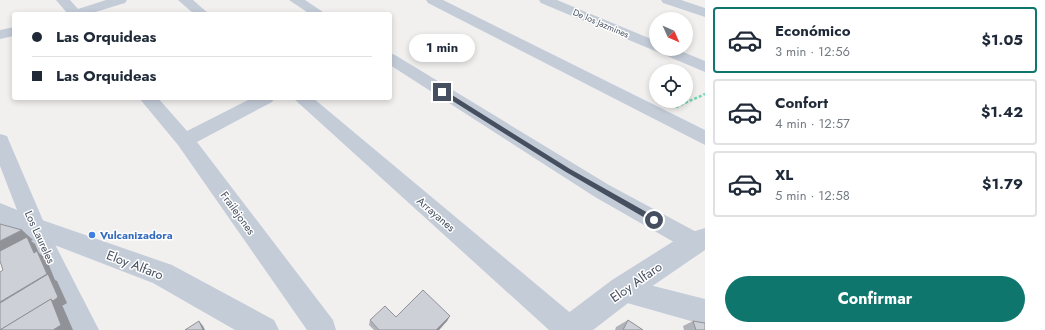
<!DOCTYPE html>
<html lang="es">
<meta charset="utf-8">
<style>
:root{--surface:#fff;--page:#f2f2f3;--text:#1f2937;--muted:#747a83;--line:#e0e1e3;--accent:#0f766e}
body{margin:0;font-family:Jost,sans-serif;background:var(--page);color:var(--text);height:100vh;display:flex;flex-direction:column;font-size:15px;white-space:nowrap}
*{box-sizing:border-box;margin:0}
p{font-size:13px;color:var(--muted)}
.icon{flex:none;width:22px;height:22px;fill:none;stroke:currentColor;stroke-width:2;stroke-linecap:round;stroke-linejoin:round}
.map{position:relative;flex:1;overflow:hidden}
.side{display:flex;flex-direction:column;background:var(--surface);width:340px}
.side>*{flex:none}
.top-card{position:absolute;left:12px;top:12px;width:380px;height:88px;border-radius:4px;box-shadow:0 2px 6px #0003;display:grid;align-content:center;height:88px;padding:0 20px;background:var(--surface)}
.needle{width:26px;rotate:135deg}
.buttons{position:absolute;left:649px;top:12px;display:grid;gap:8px}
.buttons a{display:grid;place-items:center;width:44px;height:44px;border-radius:50%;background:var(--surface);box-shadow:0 2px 6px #0003;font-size:20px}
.end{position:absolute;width:18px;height:18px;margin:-9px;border:5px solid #454f5f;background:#fff;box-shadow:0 0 0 2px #fff}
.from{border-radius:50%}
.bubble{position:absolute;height:28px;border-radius:14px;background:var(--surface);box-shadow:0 2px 6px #0003;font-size:13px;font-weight:700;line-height:28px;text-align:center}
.top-card b{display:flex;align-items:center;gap:14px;height:38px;font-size:15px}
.top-card b+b{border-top:1px solid var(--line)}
.top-card i{width:10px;height:10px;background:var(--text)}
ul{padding:7px 0 0;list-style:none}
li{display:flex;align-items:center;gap:12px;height:66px;margin:0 8px 6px;padding:0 12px;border:2px solid var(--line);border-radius:4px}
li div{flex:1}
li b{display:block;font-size:15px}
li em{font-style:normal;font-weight:700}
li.selected{border-color:var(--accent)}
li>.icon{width:36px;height:36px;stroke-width:1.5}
.cta{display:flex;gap:8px;margin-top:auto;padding:8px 20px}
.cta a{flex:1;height:46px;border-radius:24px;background:var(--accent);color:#fff;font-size:16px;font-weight:700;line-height:46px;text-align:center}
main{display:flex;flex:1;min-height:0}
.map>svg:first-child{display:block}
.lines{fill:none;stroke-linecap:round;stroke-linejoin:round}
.path{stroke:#6dd6b4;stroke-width:2.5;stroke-dasharray:3 2;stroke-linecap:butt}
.minor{fill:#c4ccd8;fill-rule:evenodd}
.tertiary{fill:#c4ccd8;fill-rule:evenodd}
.wall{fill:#b1b3ba}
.shaded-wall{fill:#909297}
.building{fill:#ced0d8;stroke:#909297}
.route{fill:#454f5f}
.shop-dot{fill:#3f7fe0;stroke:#fff;stroke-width:1.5}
.labels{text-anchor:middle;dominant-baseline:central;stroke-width:3;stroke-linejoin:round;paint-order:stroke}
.far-street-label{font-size:9px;fill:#454f5f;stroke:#fff}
.street-label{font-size:11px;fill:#454f5f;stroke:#fff}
.shop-label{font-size:11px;font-weight:bold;fill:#366cbe;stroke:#fff;text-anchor:start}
.near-street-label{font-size:13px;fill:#454f5f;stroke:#fff}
</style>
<main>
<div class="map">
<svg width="705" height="330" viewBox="0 0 705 330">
<rect width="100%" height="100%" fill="#f2f0ef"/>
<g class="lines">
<polyline class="path" points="676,107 705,94"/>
<g class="minor">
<polygon points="56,0 70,0 78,9 106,0 127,0 125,3 89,14 68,14"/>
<polygon points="178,0 193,0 209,14 194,14"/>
<polygon points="289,0 305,0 326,14 310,14"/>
<polygon points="426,0 443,0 705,130 705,145 428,3"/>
<polygon points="539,0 557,0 656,41 656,49 676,49 705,61 705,72 541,3"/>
<polygon points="661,0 681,0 705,8 705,17 663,3"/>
<polygon points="14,27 14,36 0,39 0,30"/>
<polygon points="390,53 395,55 609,185 702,235 705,241 702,249 694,252 686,249 595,197 390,65"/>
<polygon points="139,98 158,98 187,131 252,98 275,98 272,102 197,142 333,320 336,330 307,330 178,145"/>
<polygon points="293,98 313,98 579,320 582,330 549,330"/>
<polygon points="0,134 7,136 9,141 45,225 99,330 72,330 24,228 0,166"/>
<polygon points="622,278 705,299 705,325 613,299 609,290 613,281"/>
</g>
<g class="tertiary">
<polygon points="0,203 42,220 172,265 274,320 279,330 235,330 153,283 0,224"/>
<polygon points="705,228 705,250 632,300 593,330 554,330 559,320 612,280 685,234"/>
</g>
</g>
<g class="wall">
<polygon points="450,316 447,321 439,330 374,330 369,325 370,320 396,317"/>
<polygon points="628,320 643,330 615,330 616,327"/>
<polygon points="693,321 705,330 684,330 683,326"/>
</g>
<g class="shaded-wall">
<polygon points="22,230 33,240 31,241 35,244 39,253 46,258 55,280 57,281 67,303 62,306 63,307 73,330 53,330 61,325 55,310 24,330 6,330 52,301 51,299 53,301 58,297 52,283 0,314 0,302 47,274 40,258 34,253 29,242 0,257 0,241"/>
<polygon points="450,316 447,321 439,330 436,330"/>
<polygon points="199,321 203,326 205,330 203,330"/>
</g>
<g class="building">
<polygon points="0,224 22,230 0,241"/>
<polygon points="27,237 34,253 37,251 47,274 0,302 0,272 3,270 0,261 0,251"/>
<polygon points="48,274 58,297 53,301 51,299 0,330 0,303"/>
<polygon points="423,290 450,316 436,330 379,330 370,320 385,306 396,317"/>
<polygon points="51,299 61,325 53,330 0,330"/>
<polygon points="628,320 643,330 623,330"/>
<polygon points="199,321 203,330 185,330"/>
<polygon points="693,321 705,323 705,330 696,330"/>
</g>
<polygon class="route" points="440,90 444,90 570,169 657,218 657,222 652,222 566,172 440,93"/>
<circle class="shop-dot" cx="92" cy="235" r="4"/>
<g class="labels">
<g class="far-street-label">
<text transform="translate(601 23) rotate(23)">De los Jazmines</text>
</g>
<g class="street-label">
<text transform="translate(238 213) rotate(54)">Frailejones</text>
<text transform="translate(436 214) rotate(41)">Arrayanes</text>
<text transform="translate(40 237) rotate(65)">Los Laureles</text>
</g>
<g class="shop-label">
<text x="100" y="235">Vulcanizadora</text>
</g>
<g class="near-street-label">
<text transform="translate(135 265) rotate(21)">Eloy Alfaro</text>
<text transform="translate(636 282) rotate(-35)">Eloy Alfaro</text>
</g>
</g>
</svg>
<div class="buttons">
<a><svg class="needle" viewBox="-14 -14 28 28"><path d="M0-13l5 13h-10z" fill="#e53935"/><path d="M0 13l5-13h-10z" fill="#747a83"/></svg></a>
<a><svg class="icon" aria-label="locate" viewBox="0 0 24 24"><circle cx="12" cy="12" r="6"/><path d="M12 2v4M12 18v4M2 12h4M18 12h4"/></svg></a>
</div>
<i class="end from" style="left:654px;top:220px"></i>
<i class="end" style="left:442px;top:92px"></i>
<div class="bubble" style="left:409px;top:34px;width:66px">1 min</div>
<div class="top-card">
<b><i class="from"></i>Las Orquideas</b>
<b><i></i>Las Orquideas</b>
</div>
</div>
<section class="side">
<ul>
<li class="selected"><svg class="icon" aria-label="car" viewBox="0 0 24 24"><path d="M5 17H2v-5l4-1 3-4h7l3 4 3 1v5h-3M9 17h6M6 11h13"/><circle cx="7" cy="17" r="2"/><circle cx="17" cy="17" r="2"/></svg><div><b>Económico</b><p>3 min · 12:56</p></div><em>$1.05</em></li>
<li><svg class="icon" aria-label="car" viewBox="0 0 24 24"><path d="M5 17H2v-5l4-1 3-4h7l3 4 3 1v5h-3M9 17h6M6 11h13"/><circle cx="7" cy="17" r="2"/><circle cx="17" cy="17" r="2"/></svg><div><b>Confort</b><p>4 min · 12:57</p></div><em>$1.42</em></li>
<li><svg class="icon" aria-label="car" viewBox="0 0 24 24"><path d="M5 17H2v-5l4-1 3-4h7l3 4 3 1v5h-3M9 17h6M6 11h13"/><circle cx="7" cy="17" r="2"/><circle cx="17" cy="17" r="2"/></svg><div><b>XL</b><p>5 min · 12:58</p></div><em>$1.79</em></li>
</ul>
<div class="cta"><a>Confirmar</a></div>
</section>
</main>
